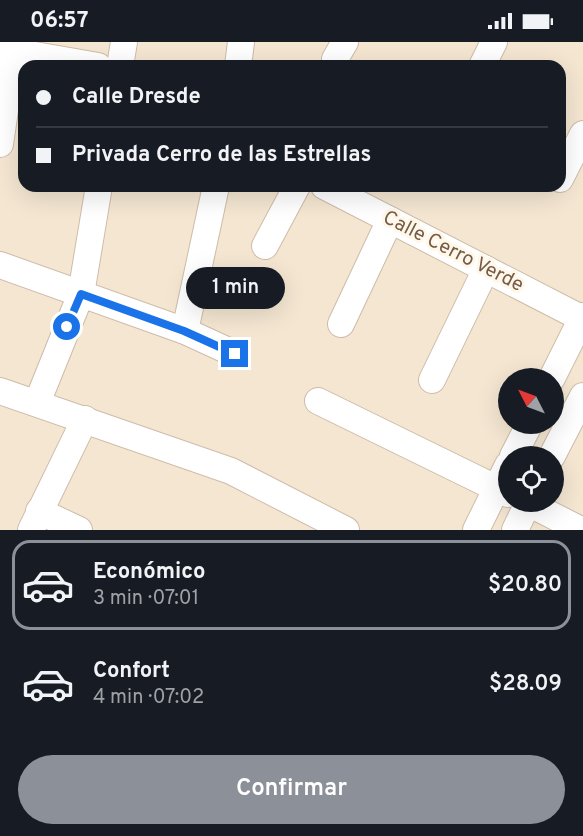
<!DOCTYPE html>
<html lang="es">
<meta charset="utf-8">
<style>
:root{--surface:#171b24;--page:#20242c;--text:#f1f3f6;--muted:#9ea1a6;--line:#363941;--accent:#8c9099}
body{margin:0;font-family:Overpass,sans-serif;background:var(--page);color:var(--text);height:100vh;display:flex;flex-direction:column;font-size:22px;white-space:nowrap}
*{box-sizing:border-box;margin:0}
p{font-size:20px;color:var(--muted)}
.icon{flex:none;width:33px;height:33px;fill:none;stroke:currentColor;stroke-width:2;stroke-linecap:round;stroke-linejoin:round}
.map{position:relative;height:488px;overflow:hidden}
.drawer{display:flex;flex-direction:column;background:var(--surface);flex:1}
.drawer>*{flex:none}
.top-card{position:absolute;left:18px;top:18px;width:548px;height:132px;border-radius:18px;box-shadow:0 6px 24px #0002;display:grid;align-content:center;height:132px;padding:0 18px;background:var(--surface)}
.needle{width:39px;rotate:312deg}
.controls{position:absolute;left:498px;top:326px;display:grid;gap:12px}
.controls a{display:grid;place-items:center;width:66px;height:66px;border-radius:50%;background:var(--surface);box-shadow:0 6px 24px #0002;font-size:30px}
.end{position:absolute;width:27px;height:27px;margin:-14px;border:8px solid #1a73e8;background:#fff;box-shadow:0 0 0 3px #fff}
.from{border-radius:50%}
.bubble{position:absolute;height:42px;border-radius:21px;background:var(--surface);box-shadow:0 6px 24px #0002;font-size:20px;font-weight:600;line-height:42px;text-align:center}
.top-card b{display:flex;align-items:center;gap:21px;height:57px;font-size:22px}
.top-card b+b{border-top:2px solid var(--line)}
.top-card i{width:15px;height:15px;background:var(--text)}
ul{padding:10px 0 0;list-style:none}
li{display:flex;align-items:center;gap:18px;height:90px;margin:0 12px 9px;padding:0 6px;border:3px solid transparent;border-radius:18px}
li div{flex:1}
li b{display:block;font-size:22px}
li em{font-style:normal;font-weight:600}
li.current{border-color:var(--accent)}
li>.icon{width:54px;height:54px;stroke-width:1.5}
.primary-button{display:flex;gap:12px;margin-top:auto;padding:12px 18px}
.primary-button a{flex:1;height:69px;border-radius:36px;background:var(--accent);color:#fff;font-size:24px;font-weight:600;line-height:69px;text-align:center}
.status{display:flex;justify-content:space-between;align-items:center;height:42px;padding:0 30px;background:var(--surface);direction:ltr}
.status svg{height:16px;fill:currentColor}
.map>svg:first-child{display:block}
.residential{fill:#f4e6d1;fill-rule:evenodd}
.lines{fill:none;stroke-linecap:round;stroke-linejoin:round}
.minor-casing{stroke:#cebcaa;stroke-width:28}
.minor{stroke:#fff;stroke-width:26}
.route{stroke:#1a73e8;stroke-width:8}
.labels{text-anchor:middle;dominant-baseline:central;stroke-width:6;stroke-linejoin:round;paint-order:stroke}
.street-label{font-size:20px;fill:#755b49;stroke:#fff8e9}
</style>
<div class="status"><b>06:57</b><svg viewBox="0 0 49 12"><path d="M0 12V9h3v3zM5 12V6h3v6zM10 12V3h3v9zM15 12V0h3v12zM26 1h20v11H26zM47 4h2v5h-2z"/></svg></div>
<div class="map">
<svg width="583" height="488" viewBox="0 0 583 488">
<rect width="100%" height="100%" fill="#fcf4e3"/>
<path class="residential" d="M0 0H583V488H0ZM24 24H560V144H24ZM508 336H554V381H508ZM508 414H554V459H508Z"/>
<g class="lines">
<g class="minor-casing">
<g id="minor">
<polyline points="0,7 98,24"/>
<polyline points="335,17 345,0"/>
<polyline points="120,24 124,0"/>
<polyline points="238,24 241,0"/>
<polyline points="482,24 494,0"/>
<polyline points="0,102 15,0"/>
<polyline points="560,137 583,92"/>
<polyline points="324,144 583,277"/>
<polyline points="265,204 297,144"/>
<polyline points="0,223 185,289 235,312"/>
<polyline points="341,282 390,178"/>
<polyline points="185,289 216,144"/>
<polyline points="552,336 583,274"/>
<polyline points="432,338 486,227"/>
<polyline points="0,349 231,429 346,488"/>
<polyline points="318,359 508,452"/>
<polyline points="37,361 81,252 99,144"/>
<polyline points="513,414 530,381"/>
<polyline points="552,414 583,354"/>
<polyline points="524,459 581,488"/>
<polyline points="39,469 79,488"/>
<polyline points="31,488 85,377"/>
<polyline points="476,488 508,423"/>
<polyline points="515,488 529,459"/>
</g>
</g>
<use href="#minor" class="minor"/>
</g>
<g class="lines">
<polyline class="route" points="67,285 81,252 184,289 235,312"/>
</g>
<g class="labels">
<g class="street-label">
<text transform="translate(453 210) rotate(27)">Calle Cerro Verde</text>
</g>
</g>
</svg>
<div class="controls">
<a><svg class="needle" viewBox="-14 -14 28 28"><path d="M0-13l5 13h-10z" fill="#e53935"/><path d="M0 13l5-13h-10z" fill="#9ea1a6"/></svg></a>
<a><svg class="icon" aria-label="locate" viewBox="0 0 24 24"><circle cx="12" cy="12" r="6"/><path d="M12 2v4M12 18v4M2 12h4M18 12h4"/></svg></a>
</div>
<i class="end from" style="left:67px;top:285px"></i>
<i class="end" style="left:235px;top:312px"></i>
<div class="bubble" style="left:186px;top:225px;width:99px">1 min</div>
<div class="top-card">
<b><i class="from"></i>Calle Dresde</b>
<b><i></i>Privada Cerro de las Estrellas</b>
</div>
</div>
<section class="drawer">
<ul>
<li class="current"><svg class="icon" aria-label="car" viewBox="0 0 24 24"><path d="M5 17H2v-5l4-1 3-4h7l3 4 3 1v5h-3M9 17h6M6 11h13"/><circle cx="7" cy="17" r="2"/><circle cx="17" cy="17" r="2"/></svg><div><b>Económico</b><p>3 min · 07:01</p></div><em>$20.80</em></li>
<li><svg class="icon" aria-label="car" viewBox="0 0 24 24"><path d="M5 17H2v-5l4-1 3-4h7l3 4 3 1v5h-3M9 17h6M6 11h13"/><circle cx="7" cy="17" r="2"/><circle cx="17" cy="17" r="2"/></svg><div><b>Confort</b><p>4 min · 07:02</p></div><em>$28.09</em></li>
</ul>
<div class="primary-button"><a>Confirmar</a></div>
</section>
